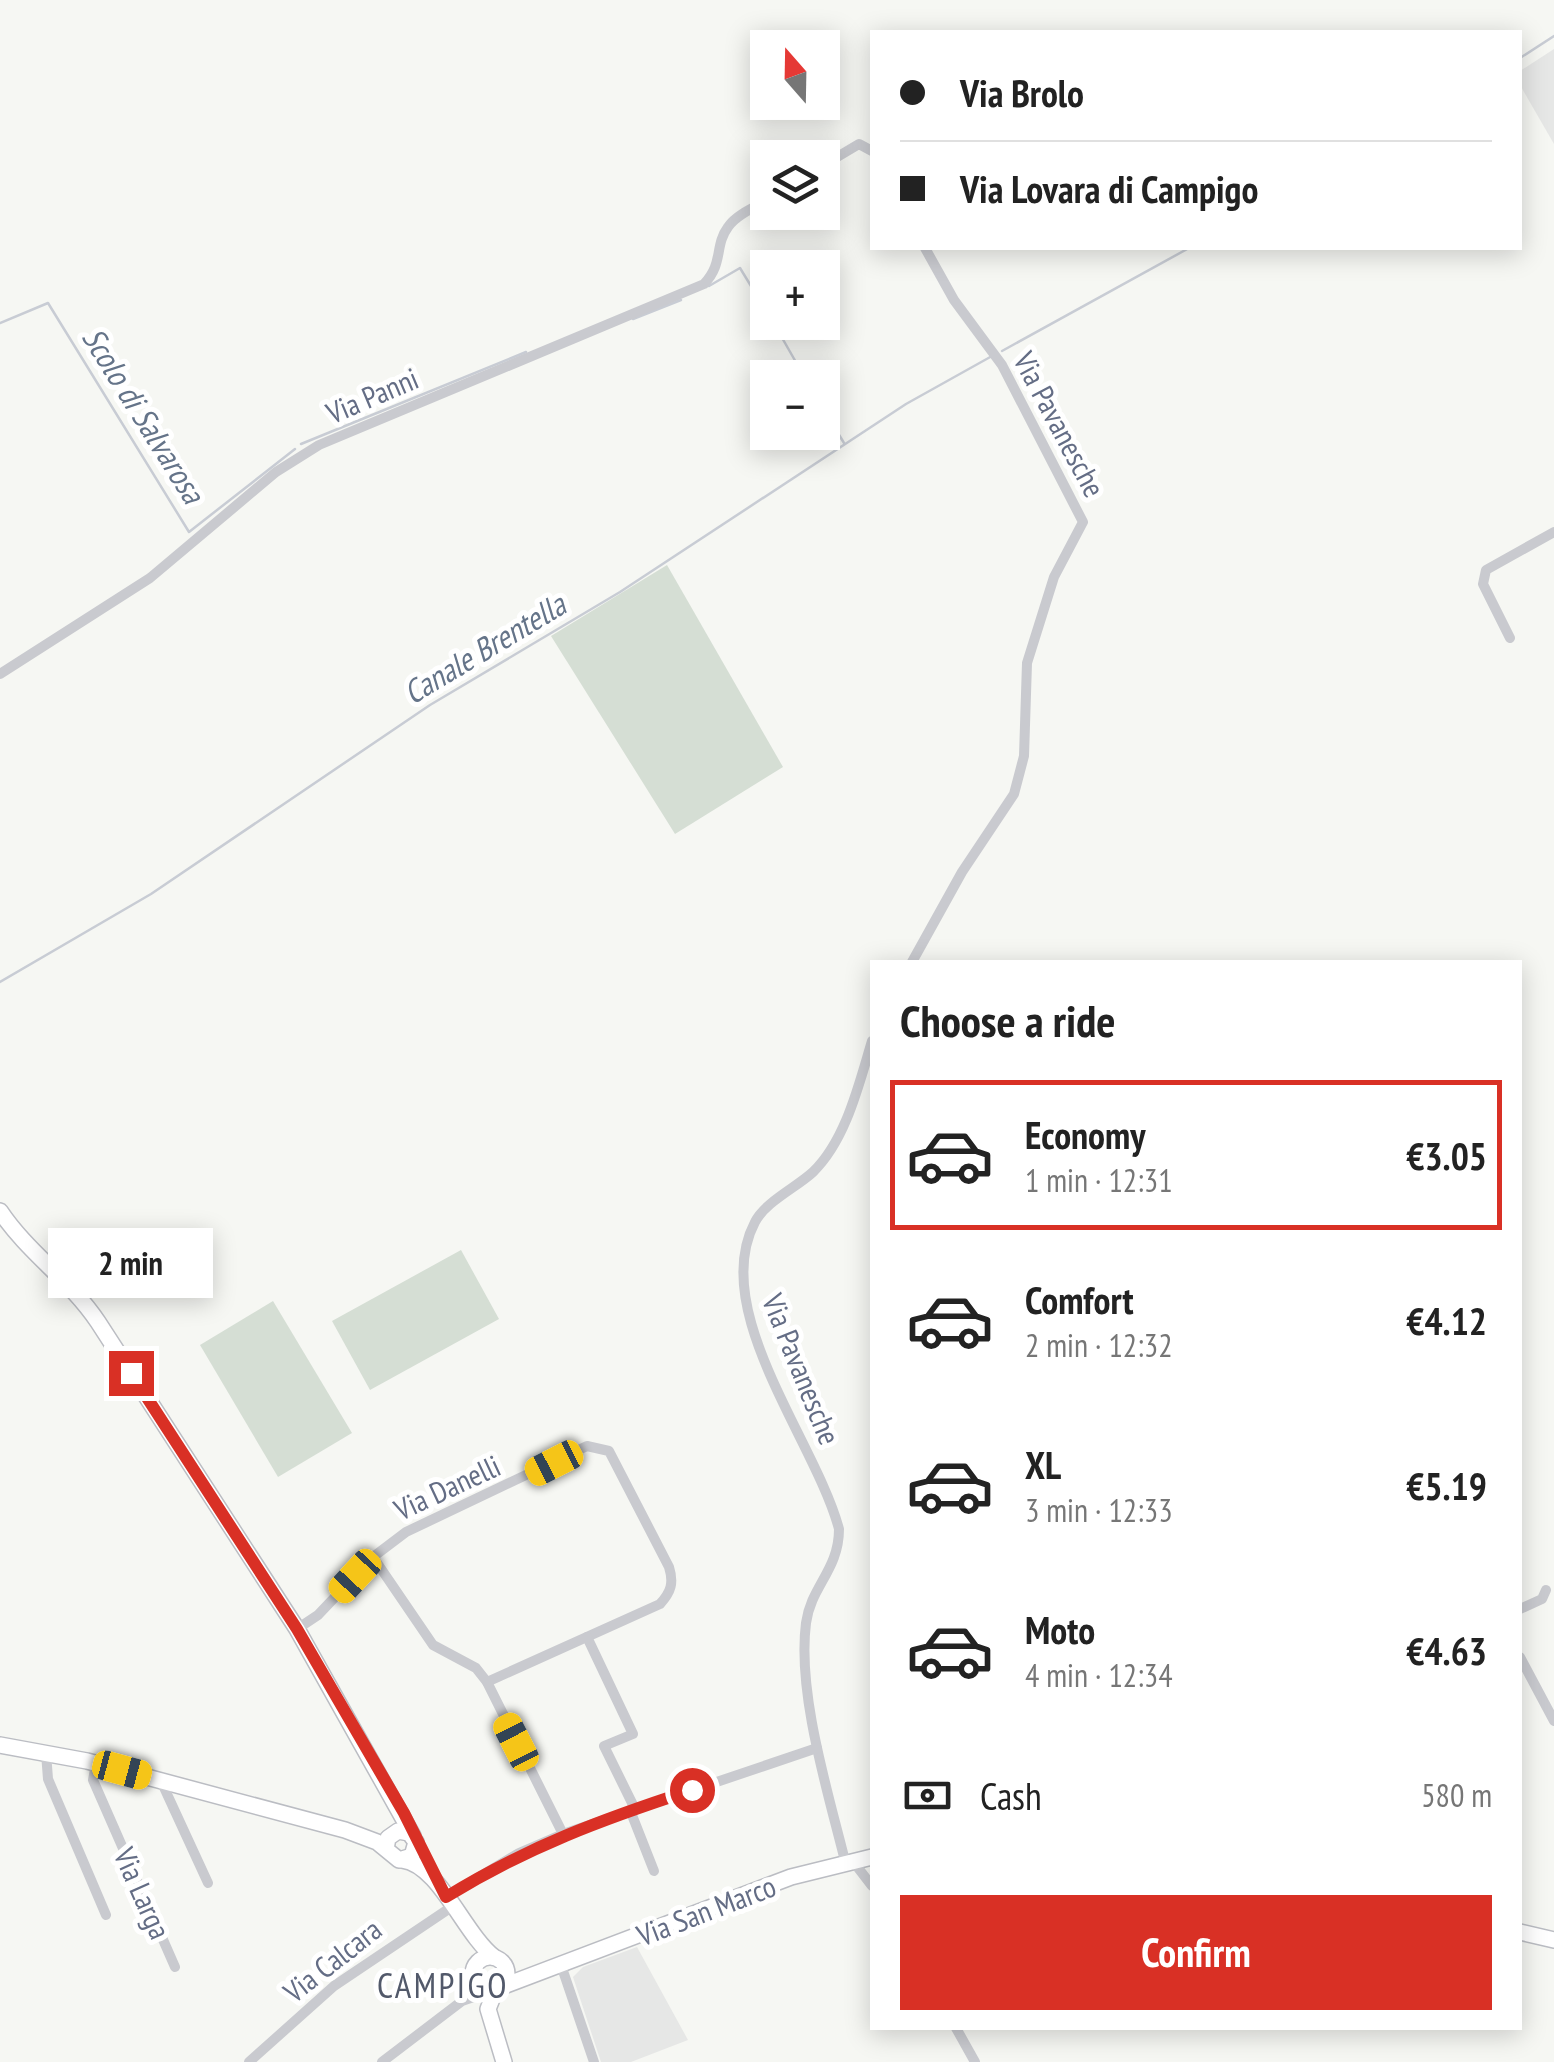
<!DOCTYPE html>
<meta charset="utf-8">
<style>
:root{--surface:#fff;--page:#f6f6f6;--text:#222;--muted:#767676;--line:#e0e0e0;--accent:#d93025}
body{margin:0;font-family:"PT Sans Narrow",sans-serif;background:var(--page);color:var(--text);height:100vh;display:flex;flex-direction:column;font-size:38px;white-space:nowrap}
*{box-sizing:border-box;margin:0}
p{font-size:32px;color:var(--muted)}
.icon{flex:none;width:55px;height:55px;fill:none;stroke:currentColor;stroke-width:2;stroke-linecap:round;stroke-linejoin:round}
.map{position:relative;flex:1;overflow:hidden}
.drawer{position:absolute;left:870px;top:960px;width:652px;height:1070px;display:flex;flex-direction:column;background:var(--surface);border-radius:0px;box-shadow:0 5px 25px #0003}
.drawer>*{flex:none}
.guide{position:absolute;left:870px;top:30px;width:652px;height:220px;border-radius:0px;box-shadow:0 5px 25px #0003;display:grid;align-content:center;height:220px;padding:0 30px;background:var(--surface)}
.needle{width:65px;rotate:340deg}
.buttons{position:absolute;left:750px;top:30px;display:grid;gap:20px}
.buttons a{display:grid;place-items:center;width:90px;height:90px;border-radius:0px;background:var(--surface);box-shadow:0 5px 25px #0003;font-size:50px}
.end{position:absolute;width:45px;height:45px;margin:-22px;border:12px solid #d93025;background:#fff;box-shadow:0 0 0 5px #fff}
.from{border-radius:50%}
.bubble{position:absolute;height:70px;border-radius:0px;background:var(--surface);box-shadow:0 5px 25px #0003;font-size:32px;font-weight:700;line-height:70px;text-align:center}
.car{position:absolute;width:30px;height:60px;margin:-30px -15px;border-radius:12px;box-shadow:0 0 8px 2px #0007;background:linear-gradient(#f5c518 24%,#345 0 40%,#f5c518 0 76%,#345 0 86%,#f5c518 0)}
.guide b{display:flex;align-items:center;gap:35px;height:95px;font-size:38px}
.guide b+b{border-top:2px solid var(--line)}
.guide i{width:25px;height:25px;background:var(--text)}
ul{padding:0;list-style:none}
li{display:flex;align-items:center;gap:30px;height:150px;margin:0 20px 15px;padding:0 10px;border:5px solid transparent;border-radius:0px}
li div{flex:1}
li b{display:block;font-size:38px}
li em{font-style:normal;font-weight:700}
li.on{border-color:var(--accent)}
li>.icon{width:90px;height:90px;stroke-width:1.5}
h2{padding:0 30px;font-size:45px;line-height:120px}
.pay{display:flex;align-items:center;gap:25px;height:110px;padding:0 30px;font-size:38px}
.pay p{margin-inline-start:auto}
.button{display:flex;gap:20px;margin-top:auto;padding:20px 30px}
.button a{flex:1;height:115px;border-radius:0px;background:var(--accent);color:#fff;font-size:40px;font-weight:700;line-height:115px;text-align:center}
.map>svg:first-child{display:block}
.built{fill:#e6e7e6}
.green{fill:#d5ded4}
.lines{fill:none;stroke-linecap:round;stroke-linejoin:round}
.stream{stroke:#c8ccd4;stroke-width:2.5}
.secondary-casing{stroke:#bbbdc3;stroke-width:18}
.street{stroke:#c9cacf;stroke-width:10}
.secondary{stroke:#fff;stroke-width:15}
.route{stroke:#d93025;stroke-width:12}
.labels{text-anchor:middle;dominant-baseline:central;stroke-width:10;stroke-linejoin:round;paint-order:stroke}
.street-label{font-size:30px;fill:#646d85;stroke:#fff}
.water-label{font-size:32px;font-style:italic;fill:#657489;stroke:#fff}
.quarter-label{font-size:35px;letter-spacing:2.5px;fill:#52596a;stroke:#fff}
</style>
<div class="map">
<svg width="1554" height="2062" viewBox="0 0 1554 2062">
<rect width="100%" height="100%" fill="#f6f7f3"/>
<g class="built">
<polygon points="1554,49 1554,144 1520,85 1520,71"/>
<polygon points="637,1947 688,2040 631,2062 601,2062 573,1977 583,1967"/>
</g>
<g class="green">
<polygon points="667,565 783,767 675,834 551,636"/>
<polygon points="461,1250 499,1319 370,1390 332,1321"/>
<polygon points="273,1301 352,1433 278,1477 200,1345"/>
</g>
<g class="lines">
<g class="stream">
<polyline points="1520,58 1554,36"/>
<polyline points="709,286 740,268 768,314"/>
<polyline points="633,319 681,300"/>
<polyline points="773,322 805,378"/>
<polyline points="0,323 48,303 189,532 295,449"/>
<polyline points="1002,351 1189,248"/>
<polyline points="822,407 844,443"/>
<polyline points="301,444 526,352"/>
<polyline points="0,982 151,894 430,705 620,592 906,404 992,356"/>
</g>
<g class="secondary-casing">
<g id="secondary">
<path d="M0 1211C28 1253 70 1280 98 1322L297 1629 413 1836"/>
<polyline points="0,1745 87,1761 345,1830 377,1842 399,1860 412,1856 416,1842 409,1833 398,1831 388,1838 386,1849"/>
<path d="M402 1860C439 1864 464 1934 494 1957"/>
<polyline points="1520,1932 1554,1940"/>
<circle cx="490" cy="1974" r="17"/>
<polyline points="501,1987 791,1877 872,1857"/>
<polyline points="496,1989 488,2009 504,2062"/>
</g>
</g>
<g class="street">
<polyline points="822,166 859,144 872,151"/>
<polyline points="1510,638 1483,584 1486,570 1554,532"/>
<path d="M0 674 150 578 276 472 319 445 704 284C724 263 714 246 728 227 736 215 755 207 768 200"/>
<polyline points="912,962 962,872 1014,794 1024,756 1027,663 1054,577 1083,522 1002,365 954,300 925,248"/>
<polyline points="373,1557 433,1645 476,1668 487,1682 563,1834"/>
<polyline points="1520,1609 1542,1599 1546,1590"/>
<path d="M297 1629 318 1615 373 1557 406 1532 587 1446 609 1451 669 1567C674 1583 671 1592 660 1604L487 1682"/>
<polyline points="587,1637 633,1734 604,1746 635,1809"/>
<polyline points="1520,1657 1554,1721"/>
<polyline points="46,1753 48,1779 106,1915"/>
<polyline points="96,1764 93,1780 175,1967"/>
<polyline points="161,1781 208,1883"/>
<polyline points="630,1810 654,1871"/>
<polyline points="852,1860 872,1886"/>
<path d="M845 1861C828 1792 797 1693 806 1623 811 1586 839 1570 839 1529 816 1442 708 1311 755 1222 765 1202 797 1187 813 1172 846 1140 859 1084 872 1041"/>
<polyline points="446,1897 519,1853 563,1834 817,1748"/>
<polyline points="561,1965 594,2062"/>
<polyline points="463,1999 474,1978"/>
<polyline points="956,2028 975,2062"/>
<polyline points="249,2062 334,1986 453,1906"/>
<polyline points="382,2062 462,2001 491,1991"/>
</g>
<use href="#secondary" class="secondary"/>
</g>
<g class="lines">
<path class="route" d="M131 1373 297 1629 404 1813 446 1897C527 1847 603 1819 692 1790"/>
</g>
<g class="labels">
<g class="street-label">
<text transform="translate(372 395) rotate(-23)">Via Panni</text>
<text transform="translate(1060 424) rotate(62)">Via Pavanesche</text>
<text transform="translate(802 1369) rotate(68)">Via Pavanesche</text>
<text transform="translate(447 1487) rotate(-25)">Via Danelli</text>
<text transform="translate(143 1893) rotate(66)">Via Larga</text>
<text transform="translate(706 1910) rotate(-21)">Via San Marco</text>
<text transform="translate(332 1960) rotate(-38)">Via Calcara</text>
</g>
<g class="water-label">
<text transform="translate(144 415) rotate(58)">Scolo di Salvarosa</text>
<text transform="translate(484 648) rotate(-31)">Canale Brentella</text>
</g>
<g class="quarter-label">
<text x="443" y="1985">CAMPIGO</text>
</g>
</g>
</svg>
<div class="buttons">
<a><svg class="needle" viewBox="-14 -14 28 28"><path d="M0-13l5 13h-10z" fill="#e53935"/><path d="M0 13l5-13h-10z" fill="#767676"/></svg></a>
<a><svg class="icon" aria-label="layers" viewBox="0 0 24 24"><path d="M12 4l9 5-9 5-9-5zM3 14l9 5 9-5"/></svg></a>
<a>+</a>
<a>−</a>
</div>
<i class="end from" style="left:692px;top:1790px"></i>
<i class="end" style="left:131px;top:1373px"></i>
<div class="bubble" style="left:48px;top:1228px;width:165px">2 min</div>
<i class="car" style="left:554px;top:1463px;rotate:243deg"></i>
<i class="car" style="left:355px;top:1576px;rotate:223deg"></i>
<i class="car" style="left:516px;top:1742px;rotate:333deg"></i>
<i class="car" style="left:122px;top:1770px;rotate:105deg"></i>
<div class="guide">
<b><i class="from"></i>Via Brolo</b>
<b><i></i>Via Lovara di Campigo</b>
</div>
<section class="drawer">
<h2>Choose a ride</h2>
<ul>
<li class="on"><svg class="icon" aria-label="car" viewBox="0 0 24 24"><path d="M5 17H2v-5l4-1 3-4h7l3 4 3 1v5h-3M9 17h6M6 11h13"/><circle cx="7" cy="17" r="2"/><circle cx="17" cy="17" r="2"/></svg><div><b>Economy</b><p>1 min · 12:31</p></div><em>€3.05</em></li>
<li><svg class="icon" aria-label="car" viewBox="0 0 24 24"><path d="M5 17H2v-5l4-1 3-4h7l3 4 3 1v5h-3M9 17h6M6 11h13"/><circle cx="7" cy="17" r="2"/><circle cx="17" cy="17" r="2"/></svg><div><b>Comfort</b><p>2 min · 12:32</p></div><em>€4.12</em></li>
<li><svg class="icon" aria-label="car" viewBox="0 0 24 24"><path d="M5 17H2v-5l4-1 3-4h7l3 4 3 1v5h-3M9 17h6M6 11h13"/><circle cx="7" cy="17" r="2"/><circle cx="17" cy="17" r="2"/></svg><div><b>XL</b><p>3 min · 12:33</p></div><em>€5.19</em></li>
<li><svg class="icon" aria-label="car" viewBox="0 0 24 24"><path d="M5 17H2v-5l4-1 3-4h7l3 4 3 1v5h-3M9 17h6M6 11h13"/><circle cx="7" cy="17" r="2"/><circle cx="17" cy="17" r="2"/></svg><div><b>Moto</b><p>4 min · 12:34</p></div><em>€4.63</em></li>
</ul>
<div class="pay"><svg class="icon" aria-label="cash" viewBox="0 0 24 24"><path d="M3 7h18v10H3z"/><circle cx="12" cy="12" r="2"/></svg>Cash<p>580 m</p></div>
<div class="button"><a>Confirm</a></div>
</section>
</div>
